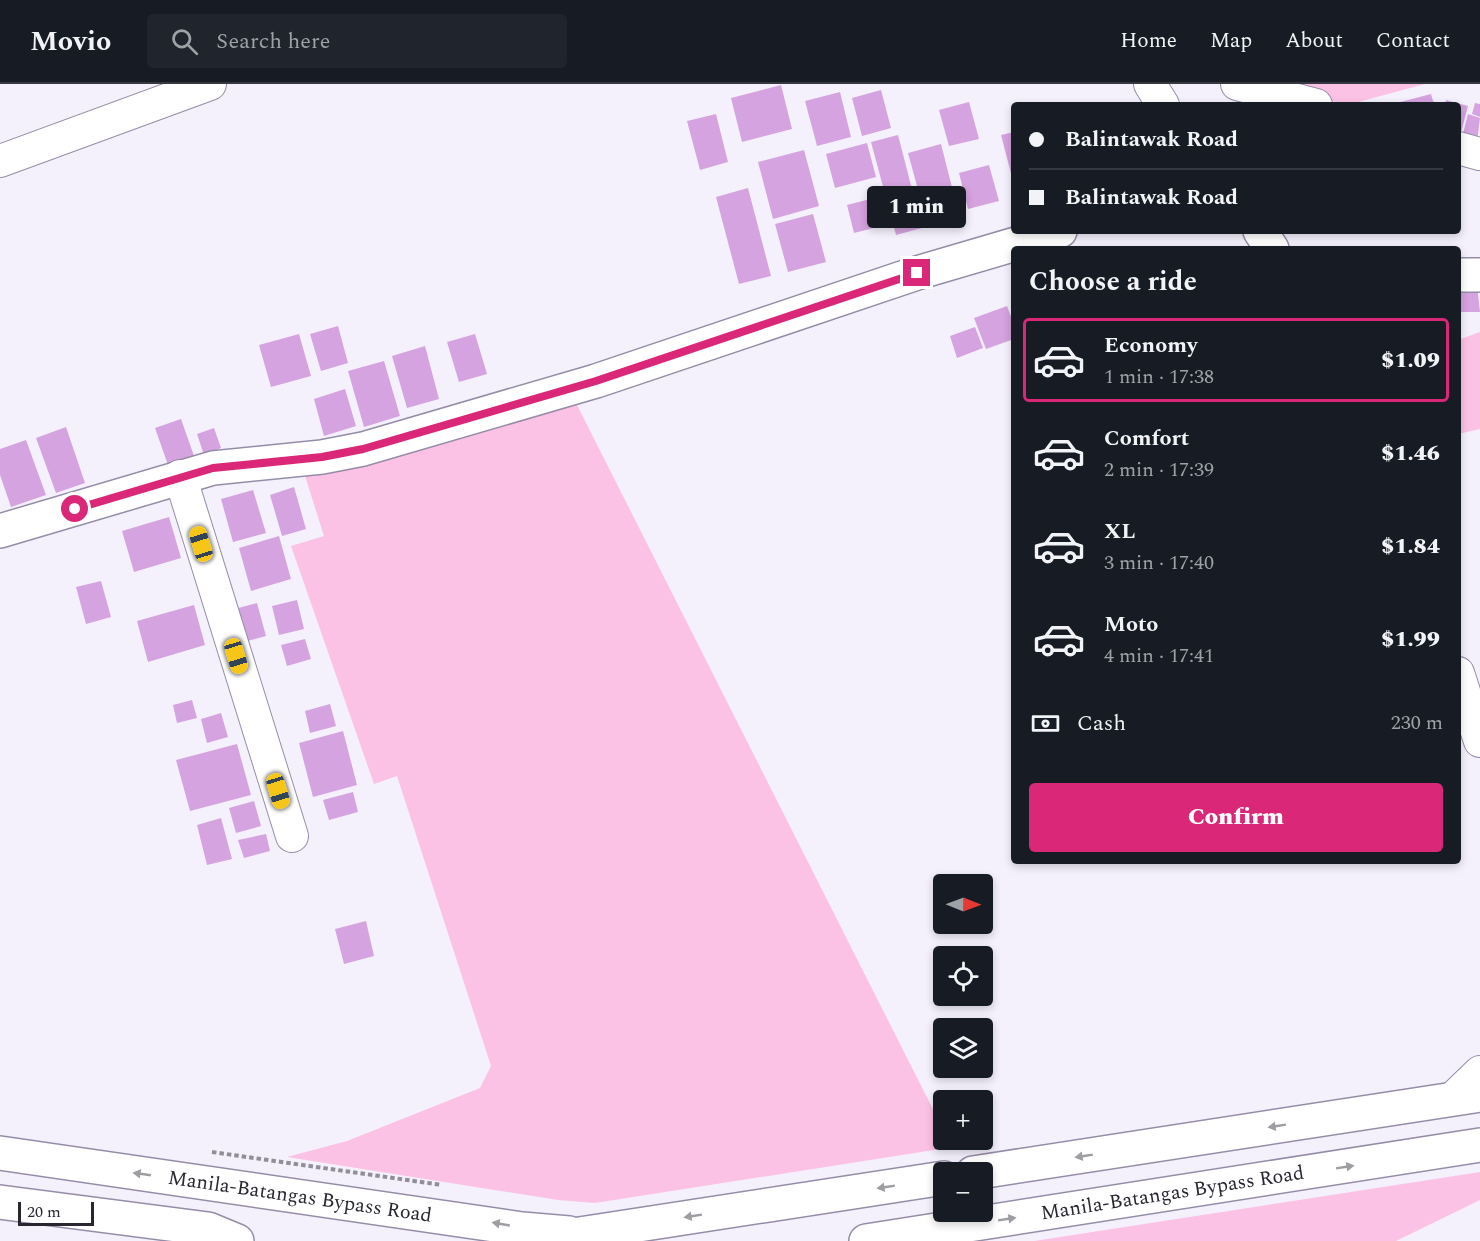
<!DOCTYPE html>
<meta charset="utf-8">
<style>
:root{--surface:#171b24;--page:#20242c;--text:#f1f3f6;--muted:#9ea1a6;--line:#363941;--accent:#db2777}
body{margin:0;font-family:Spectral,serif;background:var(--page);color:var(--text);height:100vh;display:flex;flex-direction:column;font-size:22px;white-space:nowrap}
*{box-sizing:border-box;margin:0}
p{font-size:20px;color:var(--muted)}
.icon{flex:none;width:33px;height:33px;fill:none;stroke:currentColor;stroke-width:2;stroke-linecap:round;stroke-linejoin:round}
.map{position:relative;flex:1;overflow:hidden}
.drawer{position:absolute;left:1011px;top:162px;width:450px;height:618px;display:flex;flex-direction:column;background:var(--surface);border-radius:6px;box-shadow:0 3px 9px #0003}
.drawer>*{flex:none}
.top-card{position:absolute;left:1011px;top:18px;width:450px;height:132px;border-radius:6px;box-shadow:0 3px 9px #0003;display:grid;align-content:center;height:132px;padding:0 18px;background:var(--surface)}
.needle{width:39px;rotate:91deg}
.fabs{position:absolute;left:933px;top:790px;display:grid;gap:12px}
.fabs a{display:grid;place-items:center;width:60px;height:60px;border-radius:6px;background:var(--surface);box-shadow:0 3px 9px #0003;font-size:30px}
.scale{position:absolute;left:18px;bottom:15px;width:76px;box-sizing:border-box;padding-left:6px;border:3px solid #292630;border-top:0;font-size:16px;line-height:21px;white-space:nowrap;color:#292630;-webkit-text-stroke:4px #fff;paint-order:stroke}
.end{position:absolute;width:27px;height:27px;margin:-14px;border:8px solid #db2777;background:#fff;box-shadow:0 0 0 3px #fff}
.from{border-radius:50%}
.bubble{position:absolute;height:42px;border-radius:6px;background:var(--surface);box-shadow:0 3px 9px #0003;font-size:20px;font-weight:800;line-height:42px;text-align:center}
.car{position:absolute;width:18px;height:36px;margin:-18px -9px;border-radius:8px;box-shadow:0 0 4px 2px #0007;background:linear-gradient(#f5c518 24%,#345 0 40%,#f5c518 0 76%,#345 0 86%,#f5c518 0)}
.top-card b{display:flex;align-items:center;gap:21px;height:57px;font-size:22px}
.top-card b+b{border-top:2px solid var(--line)}
.top-card i{width:15px;height:15px;background:var(--text)}
ul{padding:0;list-style:none}
li{display:flex;align-items:center;gap:18px;height:84px;margin:0 12px 9px;padding:0 6px;border:3px solid transparent;border-radius:6px}
li div{flex:1}
li b{display:block;font-size:22px}
li em{font-style:normal;font-weight:800}
li.selected{border-color:var(--accent)}
li>.icon{width:54px;height:54px;stroke-width:1.5}
h2{padding:0 18px;font-size:27px;line-height:72px}
.pay{display:flex;align-items:center;gap:15px;height:66px;padding:0 18px;font-size:22px}
.pay p{margin-inline-start:auto}
.primary-button{display:flex;gap:12px;margin-top:auto;padding:12px 18px}
.primary-button a{flex:1;height:69px;border-radius:6px;background:var(--accent);color:#fff;font-size:24px;font-weight:800;line-height:69px;text-align:center}
header{display:flex;align-items:center;gap:36px;box-sizing:border-box;height:84px;padding:0 30px;background:var(--surface);border-bottom:2px solid var(--line)}
header strong{font-size:28px}
nav{display:flex;gap:33px;margin-inline-start:auto;font-size:21px}
.search{width:420px;height:54px;background:var(--page);display:flex;align-items:center;gap:15px;box-sizing:border-box;padding:0 21px;border-radius:6px;color:var(--muted);font-size:22px}
.map>svg:first-child{display:block}
.green{fill:#fcc2e5}
.building{fill:#d5a3df}
.lines{fill:none;stroke-linecap:round;stroke-linejoin:round}
.minor-casing{stroke:#958da7;stroke-width:34}
.tertiary-casing{stroke:#958da7;stroke-width:36}
.secondary-casing{stroke:#958da7;stroke-width:36}
.trunk-casing{stroke:#958da7;stroke-width:36}
.path{stroke:#918e99;stroke-width:4;stroke-dasharray:4.5 3;stroke-linecap:butt}
.minor{stroke:#fff;stroke-width:32}
.tertiary{stroke:#fff;stroke-width:33}
.secondary{stroke:#fff;stroke-width:33}
.trunk{stroke:#fff;stroke-width:33}
.oneway{fill:#9f9da2}
.route{stroke:#db2777;stroke-width:8}
.labels{text-anchor:middle;dominant-baseline:central;stroke-width:5;stroke-linejoin:round;paint-order:stroke}
.street-label{font-size:20px;fill:#292630;stroke:#fff}
</style>
<header>
<strong>Movio</strong>
<div class="search"><svg class="icon" aria-label="search" viewBox="0 0 24 24"><circle cx="10" cy="10" r="6"/><path d="M15 15l6 6"/></svg>Search here</div>
<nav><a>Home</a><a>Map</a><a>About</a><a>Contact</a></nav>
</header>
<div class="map">
<svg width="1480" height="1157" viewBox="0 0 1480 1157">
<rect width="100%" height="100%" fill="#f4f1fd"/>
<g class="green">
<polygon points="1271,0 1425,0 1347,21"/>
<polygon points="1480,248 1480,345 1458,350 1458,256"/>
<polygon points="576,319 943,1045 944,1056 949,1056 953,1063 595,1119 558,1116 287,1073 347,1057 480,1004 491,982 397,692 374,700 291,462 324,452 305,392"/>
<polygon points="1480,1088 1480,1116 1396,1157 1034,1157"/>
</g>
<g class="building">
<polygon points="781,1 792,45 742,58 731,14"/>
<polygon points="881,6 891,44 862,52 852,14"/>
<polygon points="840,8 851,53 817,62 805,17"/>
<polygon points="1431,10 1433,17 1439,21 1389,21"/>
<polygon points="1446,16 1468,22 1459,56 1458,21 1445,21"/>
<polygon points="969,18 979,55 949,62 939,26"/>
<polygon points="1475,19 1480,20 1480,33 1472,30"/>
<polygon points="716,30 728,78 700,86 687,37"/>
<polygon points="1468,30 1480,34 1477,58 1462,54"/>
<polygon points="1014,48 1014,97 1013,97 1001,51"/>
<polygon points="898,51 922,144 896,151 871,58"/>
<polygon points="867,59 876,93 835,104 826,70"/>
<polygon points="941,60 958,127 926,135 908,69"/>
<polygon points="804,66 819,122 773,135 758,78"/>
<polygon points="989,81 999,117 968,125 959,89"/>
<polygon points="748,104 771,192 739,200 716,113"/>
<polygon points="878,113 885,141 854,149 847,121"/>
<polygon points="813,130 826,178 788,188 775,140"/>
<polygon points="1458,201 1477,201 1480,228 1458,228"/>
<polygon points="1007,222 1014,241 1014,255 986,265 974,234"/>
<polygon points="338,242 348,279 321,287 310,250"/>
<polygon points="975,243 983,264 957,274 950,252"/>
<polygon points="299,250 311,292 271,303 259,261"/>
<polygon points="475,250 487,290 459,298 447,258"/>
<polygon points="425,262 439,315 407,324 392,272"/>
<polygon points="384,277 400,332 364,343 348,287"/>
<polygon points="345,305 356,342 324,352 314,315"/>
<polygon points="181,335 194,372 168,381 155,344"/>
<polygon points="66,343 85,399 56,409 36,354"/>
<polygon points="214,344 221,364 204,371 197,350"/>
<polygon points="26,356 46,411 11,423 0,391 0,365"/>
<polygon points="294,403 306,445 282,452 270,411"/>
<polygon points="253,406 266,449 233,458 221,415"/>
<polygon points="169,433 181,474 134,488 122,447"/>
<polygon points="279,452 291,495 251,507 239,464"/>
<polygon points="101,497 111,533 86,540 76,503"/>
<polygon points="297,516 304,545 279,551 272,522"/>
<polygon points="257,519 266,552 240,559 231,526"/>
<polygon points="194,521 205,561 148,578 137,537"/>
<polygon points="305,555 311,575 287,582 281,561"/>
<polygon points="192,616 197,634 177,639 173,621"/>
<polygon points="330,620 336,642 310,649 305,627"/>
<polygon points="221,629 228,653 207,659 201,635"/>
<polygon points="343,647 357,701 313,713 299,659"/>
<polygon points="237,660 251,711 190,727 176,676"/>
<polygon points="353,708 358,728 329,736 323,716"/>
<polygon points="254,717 261,742 236,749 229,724"/>
<polygon points="221,734 232,775 207,781 197,741"/>
<polygon points="266,750 270,767 244,774 238,756"/>
<polygon points="366,837 374,872 344,880 335,845"/>
</g>
<g class="lines">
<g class="minor-casing">
<g id="minor">
<polyline points="1150,0 1163,21"/>
<polyline points="1237,0 1316,21"/>
<polyline points="1458,64 1480,70"/>
<polyline points="0,77 210,0"/>
<polyline points="180,392 292,752"/>
<polyline points="1458,589 1480,657"/>
<polyline points="1452,1015 1480,988"/>
</g>
</g>
<g class="tertiary-casing">
<g id="tertiary">
<polyline points="1260,147 1272,165"/>
<polyline points="1458,191 1480,191"/>
<polyline points="0,447 213,384 322,373 363,365 596,297 917,189 1060,147"/>
</g>
</g>
<g class="secondary-casing">
<g id="secondary">
<path id="s1" d="M0 1069 522 1145 569 1149"/>
<polyline points="0,1118 208,1145 237,1157"/>
</g>
</g>
<g class="trunk-casing">
<g id="trunk">
<polyline points="973,1089 1480,1011"/>
<polyline points="534,1157 944,1094"/>
<path id="s2" d="M866 1157 1480 1061"/>
</g>
</g>
<polyline class="path" points="212,1068 442,1101"/>
<use href="#minor" class="minor"/>
<use href="#tertiary" class="tertiary"/>
<use href="#secondary" class="secondary"/>
<use href="#trunk" class="trunk"/>
</g>
<defs><path id="oneway-solid" d="M-6-.8H1V-3.2L6.5 0L1 3.2V.8H-6Z" transform="scale(1.5)"/></defs>
<g class="oneway">
<use href="#oneway-solid" transform="translate(1277 1042) rotate(171)"/>
<use href="#oneway-solid" transform="translate(1084 1072) rotate(171)"/>
<use href="#oneway-solid" transform="translate(1345 1083) rotate(-9)"/>
<use href="#oneway-solid" transform="translate(142 1090) rotate(-172)"/>
<use href="#oneway-solid" transform="translate(886 1103) rotate(171)"/>
<use href="#oneway-solid" transform="translate(693 1132) rotate(171)"/>
<use href="#oneway-solid" transform="translate(1007 1135) rotate(-9)"/>
<use href="#oneway-solid" transform="translate(501 1140) rotate(-170)"/>
</g>
<g class="lines">
<polyline class="route" points="75,425 213,384 322,373 363,365 596,297 917,189"/>
</g>
<g class="labels">
<g class="street-label">
<text stroke="none"><textPath href="#s2" startOffset="310">Manila-Batangas Bypass Road</textPath></text>
<text stroke="none"><textPath href="#s1" startOffset="303">Manila-Batangas Bypass Road</textPath></text>
</g>
</g>
</svg>
<div class="fabs">
<a><svg class="needle" viewBox="-14 -14 28 28"><path d="M0-13l5 13h-10z" fill="#e53935"/><path d="M0 13l5-13h-10z" fill="#9ea1a6"/></svg></a>
<a><svg class="icon" aria-label="locate" viewBox="0 0 24 24"><circle cx="12" cy="12" r="6"/><path d="M12 2v4M12 18v4M2 12h4M18 12h4"/></svg></a>
<a><svg class="icon" aria-label="layers" viewBox="0 0 24 24"><path d="M12 4l9 5-9 5-9-5zM3 14l9 5 9-5"/></svg></a>
<a>+</a>
<a>−</a>
</div>
<div class="scale">20 m</div>
<i class="end from" style="left:75px;top:425px"></i>
<i class="end" style="left:917px;top:189px"></i>
<div class="bubble" style="left:867px;top:102px;width:99px">1 min</div>
<i class="car" style="left:201px;top:460px;rotate:343deg"></i>
<i class="car" style="left:236px;top:572px;rotate:163deg"></i>
<i class="car" style="left:278px;top:707px;rotate:163deg"></i>
<div class="top-card">
<b><i class="from"></i>Balintawak Road</b>
<b><i></i>Balintawak Road</b>
</div>
<section class="drawer">
<h2>Choose a ride</h2>
<ul>
<li class="selected"><svg class="icon" aria-label="car" viewBox="0 0 24 24"><path d="M5 17H2v-5l4-1 3-4h7l3 4 3 1v5h-3M9 17h6M6 11h13"/><circle cx="7" cy="17" r="2"/><circle cx="17" cy="17" r="2"/></svg><div><b>Economy</b><p>1 min · 17:38</p></div><em>$1.09</em></li>
<li><svg class="icon" aria-label="car" viewBox="0 0 24 24"><path d="M5 17H2v-5l4-1 3-4h7l3 4 3 1v5h-3M9 17h6M6 11h13"/><circle cx="7" cy="17" r="2"/><circle cx="17" cy="17" r="2"/></svg><div><b>Comfort</b><p>2 min · 17:39</p></div><em>$1.46</em></li>
<li><svg class="icon" aria-label="car" viewBox="0 0 24 24"><path d="M5 17H2v-5l4-1 3-4h7l3 4 3 1v5h-3M9 17h6M6 11h13"/><circle cx="7" cy="17" r="2"/><circle cx="17" cy="17" r="2"/></svg><div><b>XL</b><p>3 min · 17:40</p></div><em>$1.84</em></li>
<li><svg class="icon" aria-label="car" viewBox="0 0 24 24"><path d="M5 17H2v-5l4-1 3-4h7l3 4 3 1v5h-3M9 17h6M6 11h13"/><circle cx="7" cy="17" r="2"/><circle cx="17" cy="17" r="2"/></svg><div><b>Moto</b><p>4 min · 17:41</p></div><em>$1.99</em></li>
</ul>
<div class="pay"><svg class="icon" aria-label="cash" viewBox="0 0 24 24"><path d="M3 7h18v10H3z"/><circle cx="12" cy="12" r="2"/></svg>Cash<p>230 m</p></div>
<div class="primary-button"><a>Confirm</a></div>
</section>
</div>
